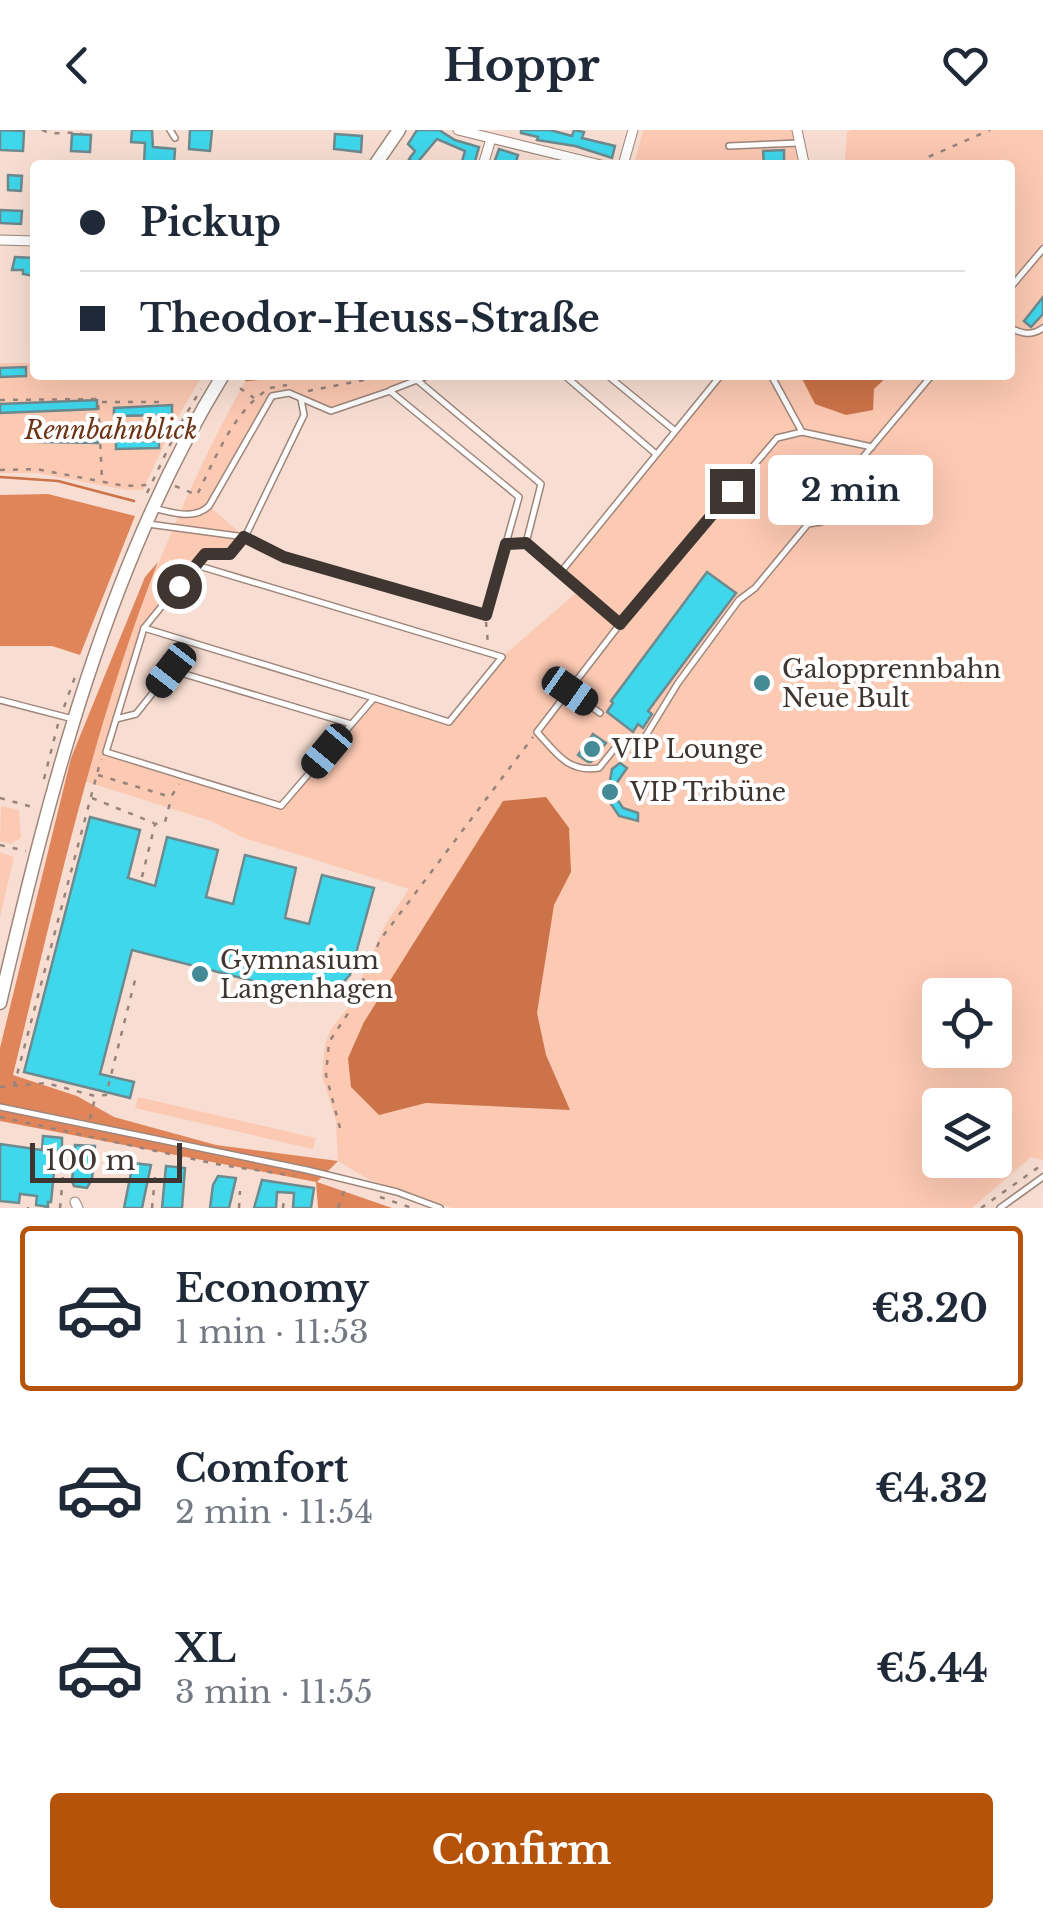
<!DOCTYPE html>
<meta charset="utf-8">
<style>
:root{--surface:#fff;--page:#f6f6f7;--text:#1f2937;--muted:#747a83;--line:#e0e1e3;--accent:#b45309}
body{margin:0;font-family:"Libre Baskerville",serif;background:var(--page);color:var(--text);height:100vh;display:flex;flex-direction:column;font-size:38px;white-space:nowrap}
*{box-sizing:border-box;margin:0}
p{font-size:32px;color:var(--muted)}
.icon{flex:none;width:55px;height:55px;fill:none;stroke:currentColor;stroke-width:2;stroke-linecap:round;stroke-linejoin:round}
.map{position:relative;height:1078px;overflow:hidden}
.drawer{display:flex;flex-direction:column;background:var(--surface);flex:1}
.drawer>*{flex:none}
.guide{position:absolute;left:30px;top:30px;width:985px;height:220px;border-radius:10px;box-shadow:0 10px 40px #0002;display:grid;align-content:center;height:220px;padding:0 50px;background:var(--surface)}
.fabs{position:absolute;left:922px;top:848px;display:grid;gap:20px}
.fabs a{display:grid;place-items:center;width:90px;height:90px;border-radius:10px;background:var(--surface);box-shadow:0 10px 40px #0002;font-size:50px}
.scale{position:absolute;left:30px;bottom:25px;width:152px;box-sizing:border-box;padding-left:10px;border:5px solid #403631;border-top:0;font-size:28px;line-height:35px;white-space:nowrap;color:#403631;-webkit-text-stroke:8px #fff;paint-order:stroke}
.end{position:absolute;width:45px;height:45px;margin:-22px;border:12px solid #403631;background:#fff;box-shadow:0 0 0 5px #fff}
.from{border-radius:50%}
.bubble{position:absolute;height:70px;border-radius:10px;background:var(--surface);box-shadow:0 10px 40px #0002;font-size:32px;font-weight:700;line-height:70px;text-align:center}
.car{position:absolute;width:30px;height:60px;margin:-30px -15px;border-radius:12px;box-shadow:0 0 8px 2px #0007;background:linear-gradient(#222 24%,#8ab4d8 0 40%,#222 0 76%,#8ab4d8 0 86%,#222 0)}
.guide b{display:flex;align-items:center;gap:35px;height:95px;font-size:38px}
.guide b+b{border-top:2px solid var(--line)}
.guide i{width:25px;height:25px;background:var(--text)}
ul{padding:18px 0 0;list-style:none}
li{display:flex;align-items:center;gap:30px;height:165px;margin:0 20px 15px;padding:0 30px;border:5px solid transparent;border-radius:10px}
li div{flex:1}
li b{display:block;font-size:38px}
li em{font-style:normal;font-weight:700}
li.active{border-color:var(--accent)}
li>.icon{width:90px;height:90px;stroke-width:1.5}
.cta{display:flex;gap:20px;margin-top:auto;padding:20px 50px}
.cta a{flex:1;height:115px;border-radius:10px;background:var(--accent);color:#fff;font-size:40px;font-weight:700;line-height:115px;text-align:center}
header{display:flex;justify-content:space-between;align-items:center;height:130px;padding:0 50px;background:var(--surface);font-size:45px;font-weight:700}
.map>svg:first-child{display:block}
.green{fill:#fcc9b2;fill-rule:evenodd}
.forest{fill:#e0855a}
.water{fill:#cc7349}
.lines{fill:none;stroke-linecap:round;stroke-linejoin:round}
.stream{stroke:#cc7349;stroke-width:2.5}
.building{fill:#3ed7ec;stroke:#6d8a8f;stroke-width:2.5}
.lane-casing{stroke:#9e867b;stroke-width:8}
.street-casing{stroke:#9e867b;stroke-width:11}
.secondary-casing{stroke:#9e867b;stroke-width:15}
.path{stroke:#96847c;stroke-width:2.5;stroke-dasharray:5 8;stroke-linecap:butt}
.lane{stroke:#fff;stroke-width:5}
.street{stroke:#fff;stroke-width:9}
.secondary{stroke:#fff;stroke-width:12}
.route{stroke:#403631;stroke-width:12}
.poi-dot{fill:#458b96;stroke:#fff;stroke-width:4}
.labels{text-anchor:middle;dominant-baseline:central;stroke-width:8;stroke-linejoin:round;paint-order:stroke}
.park-label{font-size:25px;font-style:italic;fill:#6f3416;stroke:#fff}
.poi-label{font-size:25px;fill:#403631;stroke:#fff;text-anchor:start}
</style>
<header><svg class="icon" aria-label="back" viewBox="0 0 24 24"><path d="M15 5l-7 7 7 7"/></svg>Hoppr<svg class="icon" aria-label="heart" viewBox="0 0 24 24"><path d="M12 20l-8-8c-3-5 5-10 8-4 3-6 11-1 8 4z"/></svg></header>
<div class="map">
<svg width="1043" height="1078" viewBox="0 0 1043 1078">
<rect width="100%" height="100%" fill="#f8ded2"/>
<g class="green">
<polygon points="643,0 791,0 799,35 634,35"/>
<path d="M851 0H1043V1030L1031 1027 972 1078H452L370 1050 338 1031 336 991 322 946 325 914 331 899 349 876 385 795 409 759 244 708 211 691 84 651C125 510 176 374 248 246L430 245 331 281 289 263 272 266 209 376 245 407 229 424H205L144 498 107 622 280 676 374 568 449 591 502 527 584 456 560 443 721 245H800L815 274 874 259 889 245H1010V35H1005L1004 29 982 35H840L845 29 847 2ZM940 865H995V920H940ZM940 975H995V1030H940Z"/>
<polygon points="0,233 35,233 35,245 203,245 173,295 143,360 126,360 37,343 0,343"/>
<polygon points="1,676 19,680 21,708 10,714 0,711"/>
<polygon points="0,722 14,727 0,787"/>
<polygon points="138,967 316,1008 313,1019 135,978"/>
</g>
<g class="forest">
<polygon points="48,364 135,386 80,525 52,516 0,516 0,365"/>
<path d="M158 432C93 598 55 771 13 945L77 966 114 987 216 1015 338 1031 317 1052 392 1078H318L316 1052 0 991V918L71 628 145 447Z"/>
</g>
<g class="water">
<polygon points="800,245 889,245 874,259 873,280 846,285 815,274"/>
<polygon points="546,667 569,698 571,742 554,775 537,883 546,925 570,980 426,973 379,985 351,957 348,928 364,892 503,671"/>
</g>
<g class="lines">
<g class="stream">
<polyline points="246,250 296,245"/>
<polyline points="0,347 58,351 134,371"/>
</g>
</g>
<g class="building">
<polygon points="0,0 24,1 23,21 0,20"/>
<polygon points="132,0 152,0 153,17 175,19 174,35 144,35 145,13 131,12"/>
<polygon points="190,0 212,0 210,21 189,19"/>
<polygon points="417,0 439,0 455,10 479,17 474,35 461,35 465,21 437,9 416,34 409,29 415,21 408,14"/>
<polygon points="521,0 550,0 572,6 574,0 584,2 582,8 615,16 612,28 575,16 537,10 538,7 521,3"/>
<polygon points="72,4 91,5 90,22 71,21"/>
<polygon points="335,4 362,6 361,22 334,19"/>
<polygon points="499,19 518,25 515,35 494,33"/>
<polygon points="784,20 784,35 764,35 763,21"/>
<polygon points="8,45 22,46 21,61 8,60"/>
<polygon points="0,80 22,81 21,94 0,93"/>
<polygon points="15,127 35,128 34,146 23,144 23,140 12,140"/>
<polygon points="1043,167 1043,184 1031,197 1024,191"/>
<polygon points="26,237 26,246 0,247 0,238"/>
<polygon points="97,270 97,279 0,283 0,274"/>
<polygon points="172,275 172,285 114,286 114,278"/>
<polygon points="97,302 98,313 39,312 39,303"/>
<polygon points="116,311 159,311 159,318 116,319"/>
<polygon points="707,442 736,463 648,581 652,584 643,598 638,594 633,602 607,582 613,573 611,571"/>
<polygon points="593,604 606,613 591,632 588,632 578,625"/>
<polygon points="620,633 627,638 616,654 615,666 623,678 638,683 638,691 619,686 607,668 612,639"/>
<polygon points="90,687 140,700 128,748 155,756 167,707 218,720 206,767 233,774 245,725 296,738 285,788 309,794 322,745 374,758 350,845 327,870 132,820 100,944 134,952 130,968 24,942"/>
<polygon points="43,1006 62,1008 62,1018 56,1022 51,1072 48,1072 48,1077 36,1075 37,1066 20,1064 19,1073 0,1071 0,1014 42,1020"/>
<polygon points="75,1015 95,1016 92,1049 87,1058 74,1056 72,1051"/>
<polygon points="133,1033 151,1035 142,1078 124,1078"/>
<polygon points="166,1036 185,1038 182,1078 162,1078"/>
<polygon points="218,1046 236,1048 229,1078 210,1078 213,1055"/>
<polygon points="262,1050 314,1058 311,1078 293,1078 294,1063 277,1062 276,1078 254,1078"/>
</g>
<g class="lines">
<g class="lane-casing">
<g id="lane">
<polyline points="170,0 175,8"/>
<polyline points="729,16 799,13"/>
<polyline points="1010,158 1043,119"/>
<path d="M1010 198C1023 204 1031 206 1043 198"/>
<polyline points="564,245 656,324"/>
<polyline points="607,245 674,300"/>
<polyline points="771,245 802,302 872,317"/>
<polyline points="417,250 541,354 526,413 560,443 721,245"/>
<polyline points="391,260 430,245"/>
<path d="M157 379C174 383 194 390 209 376L272 266 289 263 331 281 390 261 519 367 486 485 284 427 245 407 229 424 205 423 144 498 106 622 281 676 374 568 449 592 502 527 196 435"/>
<polyline points="148,394 245,407 304,285 301,269"/>
<polyline points="506,414 526,413"/>
<polyline points="560,443 620,494 777,308 802,302"/>
<polyline points="144,498 374,568"/>
<polyline points="570,561 600,583"/>
<polyline points="0,570 73,589"/>
<polyline points="116,589 136,584 171,540 351,594"/>
<path d="M615 618 599 638C568 643 556 623 537 602L620 494"/>
<polyline points="634,625 678,553 739,470 755,458 808,394 821,392 838,372 848,345 932,245"/>
<polyline points="0,977 307,1040 397,1062 440,1078"/>
<polyline points="1000,1078 1043,1047"/>
</g>
</g>
<g class="street-casing">
<g id="street">
<polyline points="458,0 601,35"/>
<polyline points="797,0 804,33"/>
<polyline points="483,35 491,9"/>
<polyline points="623,35 633,0"/>
<polyline points="0,110 35,111"/>
<polyline points="75,1072 78,1078"/>
</g>
</g>
<g class="secondary-casing">
<g id="secondary">
<polyline points="375,35 399,0"/>
<path d="M0 873C50 659 107 434 223 245"/>
</g>
</g>
<g class="path">
<path d="M42 0C55 7 72 0 82 4"/>
<polyline points="919,35 926,28 990,0"/>
<polyline points="238,245 241,259 254,268"/>
<polyline points="270,258 287,255"/>
<polyline points="308,261 390,245"/>
<polyline points="0,270 98,269 102,349"/>
<polyline points="102,272 164,272"/>
<polyline points="0,340 36,339 125,356 149,355"/>
<path d="M175 356 197 365C214 331 232 285 264 262"/>
<polyline points="147,363 178,298 201,259"/>
<polyline points="486,492 488,514"/>
<polyline points="64,577 75,547"/>
<polyline points="98,645 171,667 179,654"/>
<polyline points="44,649 58,594"/>
<polyline points="0,668 36,678"/>
<polyline points="92,668 154,693"/>
<polyline points="0,715 26,721"/>
<polyline points="142,747 155,694 165,692 171,669"/>
<polyline points="14,956 101,629"/>
<polyline points="0,957 46,953 95,966 106,965 136,846"/>
<polyline points="0,987 216,1034 295,1046"/>
<polyline points="90,989 95,968"/>
<polyline points="340,998 326,945 329,912 351,879 380,810 533,607"/>
<polyline points="380,1067 412,1078"/>
<polyline points="28,1078 28,1077"/>
<polyline points="60,1078 65,1025"/>
<polyline points="152,1078 155,1047"/>
<polyline points="239,1078 240,1061"/>
<polyline points="283,1078 284,1068"/>
<polyline points="338,1078 346,1056"/>
<polyline points="981,1078 1043,1034"/>
</g>
<use href="#lane" class="lane"/>
<use href="#street" class="street"/>
<use href="#secondary" class="secondary"/>
</g>
<g class="lines">
<polyline class="route" points="179,456 205,424 230,424 244,407 284,427 486,485 506,414 526,413 620,494 732,361"/>
</g>
<g class="poi-dot">
<circle cx="762" cy="553" r="10"/>
<circle cx="592" cy="619" r="10"/>
<circle cx="610" cy="662" r="10"/>
<circle cx="200" cy="844" r="10"/>
</g>
<g class="labels">
<g class="park-label">
<text x="111" y="300">Rennbahnblick</text>
</g>
<g class="poi-label">
<text x="782" y="539">Galopprennbahn<tspan x="782" dy="29">Neue Bult</tspan></text>
<text x="612" y="619">VIP Lounge</text>
<text x="630" y="662">VIP Tribüne</text>
<text x="220" y="830">Gymnasium<tspan x="220" dy="29">Langenhagen</tspan></text>
</g>
</g>
</svg>
<div class="fabs">
<a><svg class="icon" aria-label="locate" viewBox="0 0 24 24"><circle cx="12" cy="12" r="6"/><path d="M12 2v4M12 18v4M2 12h4M18 12h4"/></svg></a>
<a><svg class="icon" aria-label="layers" viewBox="0 0 24 24"><path d="M12 4l9 5-9 5-9-5zM3 14l9 5 9-5"/></svg></a>
</div>
<div class="scale">100 m</div>
<i class="end from" style="left:179px;top:456px"></i>
<i class="end" style="left:732px;top:361px"></i>
<div class="bubble" style="left:768px;top:325px;width:165px">2 min</div>
<i class="car" style="left:171px;top:540px;rotate:218deg"></i>
<i class="car" style="left:570px;top:561px;rotate:125deg"></i>
<i class="car" style="left:327px;top:621px;rotate:220deg"></i>
<div class="guide">
<b><i class="from"></i>Pickup</b>
<b><i></i>Theodor-Heuss-Straße</b>
</div>
</div>
<section class="drawer">
<ul>
<li class="active"><svg class="icon" aria-label="car" viewBox="0 0 24 24"><path d="M5 17H2v-5l4-1 3-4h7l3 4 3 1v5h-3M9 17h6M6 11h13"/><circle cx="7" cy="17" r="2"/><circle cx="17" cy="17" r="2"/></svg><div><b>Economy</b><p>1 min · 11:53</p></div><em>€3.20</em></li>
<li><svg class="icon" aria-label="car" viewBox="0 0 24 24"><path d="M5 17H2v-5l4-1 3-4h7l3 4 3 1v5h-3M9 17h6M6 11h13"/><circle cx="7" cy="17" r="2"/><circle cx="17" cy="17" r="2"/></svg><div><b>Comfort</b><p>2 min · 11:54</p></div><em>€4.32</em></li>
<li><svg class="icon" aria-label="car" viewBox="0 0 24 24"><path d="M5 17H2v-5l4-1 3-4h7l3 4 3 1v5h-3M9 17h6M6 11h13"/><circle cx="7" cy="17" r="2"/><circle cx="17" cy="17" r="2"/></svg><div><b>XL</b><p>3 min · 11:55</p></div><em>€5.44</em></li>
</ul>
<div class="cta"><a>Confirm</a></div>
</section>
